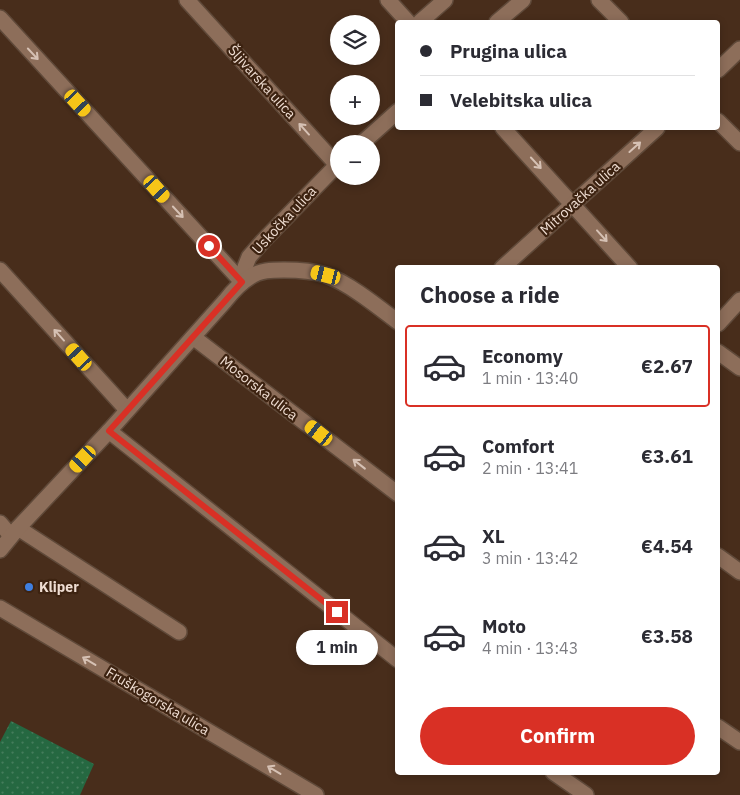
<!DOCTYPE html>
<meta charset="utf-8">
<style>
:root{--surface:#fff;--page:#f7f7f7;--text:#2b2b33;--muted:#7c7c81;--line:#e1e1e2;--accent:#d93025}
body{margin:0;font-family:"IBM Plex Sans",sans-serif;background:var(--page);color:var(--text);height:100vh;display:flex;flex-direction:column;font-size:19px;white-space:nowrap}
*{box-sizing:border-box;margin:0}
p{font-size:16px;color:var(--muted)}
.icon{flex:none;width:28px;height:28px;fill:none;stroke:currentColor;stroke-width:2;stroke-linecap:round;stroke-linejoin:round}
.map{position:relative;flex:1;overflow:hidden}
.side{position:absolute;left:395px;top:265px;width:325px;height:510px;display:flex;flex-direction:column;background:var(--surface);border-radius:5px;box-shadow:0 2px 8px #0003}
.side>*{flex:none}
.guide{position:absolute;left:395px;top:20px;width:325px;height:110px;border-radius:5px;box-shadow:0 2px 8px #0003;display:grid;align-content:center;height:110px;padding:0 25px;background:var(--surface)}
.tools{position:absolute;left:330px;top:15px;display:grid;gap:10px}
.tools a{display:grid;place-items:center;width:50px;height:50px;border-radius:50%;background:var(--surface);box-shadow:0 2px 8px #0003;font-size:25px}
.end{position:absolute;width:22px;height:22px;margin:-11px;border:6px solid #d93025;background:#fff;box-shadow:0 0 0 2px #fff}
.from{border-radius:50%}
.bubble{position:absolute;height:35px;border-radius:18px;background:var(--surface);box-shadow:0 2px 8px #0003;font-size:16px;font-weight:800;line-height:35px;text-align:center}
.car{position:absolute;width:15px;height:30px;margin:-15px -8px;border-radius:6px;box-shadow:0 0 4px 1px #0007;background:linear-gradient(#f5c518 24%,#345 0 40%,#f5c518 0 76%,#345 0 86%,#f5c518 0)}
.guide b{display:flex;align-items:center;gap:18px;height:48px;font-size:19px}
.guide b+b{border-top:1px solid var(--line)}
.guide i{width:12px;height:12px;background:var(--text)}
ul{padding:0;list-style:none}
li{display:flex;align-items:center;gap:15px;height:82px;margin:0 10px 8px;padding:0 15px;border:2px solid transparent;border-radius:5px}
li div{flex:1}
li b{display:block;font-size:19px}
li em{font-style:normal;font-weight:800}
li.current{border-color:var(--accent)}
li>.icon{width:45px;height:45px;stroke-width:1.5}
h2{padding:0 25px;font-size:22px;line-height:60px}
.cta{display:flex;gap:10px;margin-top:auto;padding:10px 25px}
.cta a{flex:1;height:58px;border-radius:30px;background:var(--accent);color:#fff;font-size:20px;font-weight:800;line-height:58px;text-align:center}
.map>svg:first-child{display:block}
.green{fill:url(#green-dots)}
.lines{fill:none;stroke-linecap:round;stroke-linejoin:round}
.minor-casing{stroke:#5f4939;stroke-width:18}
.minor{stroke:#8d6e5a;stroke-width:15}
.oneway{stroke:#d6c1b4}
.route{stroke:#d93025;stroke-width:6}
.shop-dot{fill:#3f7fe0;stroke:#3d2311;stroke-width:2}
.labels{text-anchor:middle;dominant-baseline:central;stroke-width:4.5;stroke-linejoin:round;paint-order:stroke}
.street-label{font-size:14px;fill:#efddd2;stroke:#3d2311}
.poi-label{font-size:14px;font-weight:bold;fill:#efddd2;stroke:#3d2311;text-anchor:start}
</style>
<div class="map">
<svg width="740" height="795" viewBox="0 0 740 795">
<defs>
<pattern id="green-dots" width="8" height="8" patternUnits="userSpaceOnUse" patternTransform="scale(1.25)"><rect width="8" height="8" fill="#256841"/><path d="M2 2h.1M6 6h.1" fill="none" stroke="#457d5c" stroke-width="1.8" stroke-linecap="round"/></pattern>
</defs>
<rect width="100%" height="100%" fill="#482d1b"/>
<polygon class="green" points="11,721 94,764 80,795 0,795 0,742"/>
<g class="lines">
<g class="minor-casing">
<g id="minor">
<polyline points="187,0 337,165"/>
<polyline points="388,0 408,22"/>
<polyline points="599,0 621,22"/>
<polyline points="0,18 242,282"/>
<polyline points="420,22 445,0"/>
<polyline points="497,22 523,0"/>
<polyline points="718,70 740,49"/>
<polyline points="718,121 740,143"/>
<polyline points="503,128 630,268"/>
<polyline points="361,144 398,111"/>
<polyline points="502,268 657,128"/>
<polyline points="0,270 127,410"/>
<polyline points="242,282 245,267 249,257 263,241 339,163"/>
<polyline points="718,324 740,300"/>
<polyline points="193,337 398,494"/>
<polyline points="718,352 740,368"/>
<polyline points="109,431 398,660"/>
<polyline points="0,523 11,536"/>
<polyline points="18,528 179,632"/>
<path d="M0 550 18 528 109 431 225 301C232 292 240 283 250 277 260 270 272 270 284 270 298 270 313 271 326 275 350 284 377 306 398 322"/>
<polyline points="718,556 740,572"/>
<polyline points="0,608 316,795"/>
<polyline points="718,727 740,742"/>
<polyline points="553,772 586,795"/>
</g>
</g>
<use href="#minor" class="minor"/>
</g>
<defs><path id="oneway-shaft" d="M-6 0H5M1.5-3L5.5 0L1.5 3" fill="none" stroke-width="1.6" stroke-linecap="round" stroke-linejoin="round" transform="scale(1.25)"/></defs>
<g class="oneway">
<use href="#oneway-shaft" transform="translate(33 54) rotate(47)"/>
<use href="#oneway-shaft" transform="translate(304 129) rotate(-132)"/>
<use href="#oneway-shaft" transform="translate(635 147) rotate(-42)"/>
<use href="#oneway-shaft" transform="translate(536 163) rotate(47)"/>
<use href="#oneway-shaft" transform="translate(178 212) rotate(47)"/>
<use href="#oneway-shaft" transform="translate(602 236) rotate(48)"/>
<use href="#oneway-shaft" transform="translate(59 335) rotate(-132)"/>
<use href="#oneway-shaft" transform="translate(359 464) rotate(-142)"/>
<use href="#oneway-shaft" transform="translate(89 661) rotate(-149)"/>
<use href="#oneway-shaft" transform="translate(274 770) rotate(-149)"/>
</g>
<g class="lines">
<polyline class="route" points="209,246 242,282 109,431 337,612"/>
</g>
<circle class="shop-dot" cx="29" cy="587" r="5"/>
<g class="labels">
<g class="street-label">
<text transform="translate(262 82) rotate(48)">Šljivarska ulica</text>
<text transform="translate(580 198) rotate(-42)">Mitrovačka ulica</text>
<text transform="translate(284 220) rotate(-47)">Uskočka ulica</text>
<text transform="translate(259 388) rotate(38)">Mosorska ulica</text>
<text transform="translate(158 701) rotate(31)">Fruškogorska ulica</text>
</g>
<g class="poi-label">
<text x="39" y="587">Kliper</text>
</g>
</g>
</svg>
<div class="tools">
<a><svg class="icon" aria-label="layers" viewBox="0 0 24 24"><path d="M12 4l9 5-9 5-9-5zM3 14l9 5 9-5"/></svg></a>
<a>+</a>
<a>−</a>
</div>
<i class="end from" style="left:209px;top:246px"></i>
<i class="end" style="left:337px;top:612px"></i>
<div class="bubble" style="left:296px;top:630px;width:82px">1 min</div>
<i class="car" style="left:78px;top:103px;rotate:137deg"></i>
<i class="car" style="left:157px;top:189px;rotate:138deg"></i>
<i class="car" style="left:326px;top:275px;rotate:284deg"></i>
<i class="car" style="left:79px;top:357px;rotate:318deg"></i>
<i class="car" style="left:319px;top:433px;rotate:308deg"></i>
<i class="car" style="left:83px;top:459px;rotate:223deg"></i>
<div class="guide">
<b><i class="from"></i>Prugina ulica</b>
<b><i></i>Velebitska ulica</b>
</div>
<section class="side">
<h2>Choose a ride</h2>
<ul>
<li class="current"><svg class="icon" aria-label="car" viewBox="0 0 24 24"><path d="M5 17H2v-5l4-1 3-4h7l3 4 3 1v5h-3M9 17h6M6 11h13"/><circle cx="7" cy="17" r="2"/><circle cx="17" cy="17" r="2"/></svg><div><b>Economy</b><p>1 min · 13:40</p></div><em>€2.67</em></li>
<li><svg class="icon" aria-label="car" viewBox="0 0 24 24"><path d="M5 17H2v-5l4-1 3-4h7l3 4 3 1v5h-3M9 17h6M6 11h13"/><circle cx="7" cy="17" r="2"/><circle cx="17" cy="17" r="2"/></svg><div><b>Comfort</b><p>2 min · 13:41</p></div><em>€3.61</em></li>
<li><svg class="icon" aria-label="car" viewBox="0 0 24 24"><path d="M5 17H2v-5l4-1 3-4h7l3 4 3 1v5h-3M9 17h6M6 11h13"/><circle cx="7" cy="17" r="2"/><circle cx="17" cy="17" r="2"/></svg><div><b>XL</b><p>3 min · 13:42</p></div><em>€4.54</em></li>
<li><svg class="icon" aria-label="car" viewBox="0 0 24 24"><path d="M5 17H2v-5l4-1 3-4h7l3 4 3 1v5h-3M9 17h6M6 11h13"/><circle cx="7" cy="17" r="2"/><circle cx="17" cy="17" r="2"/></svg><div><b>Moto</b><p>4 min · 13:43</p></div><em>€3.58</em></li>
</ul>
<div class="cta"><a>Confirm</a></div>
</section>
</div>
